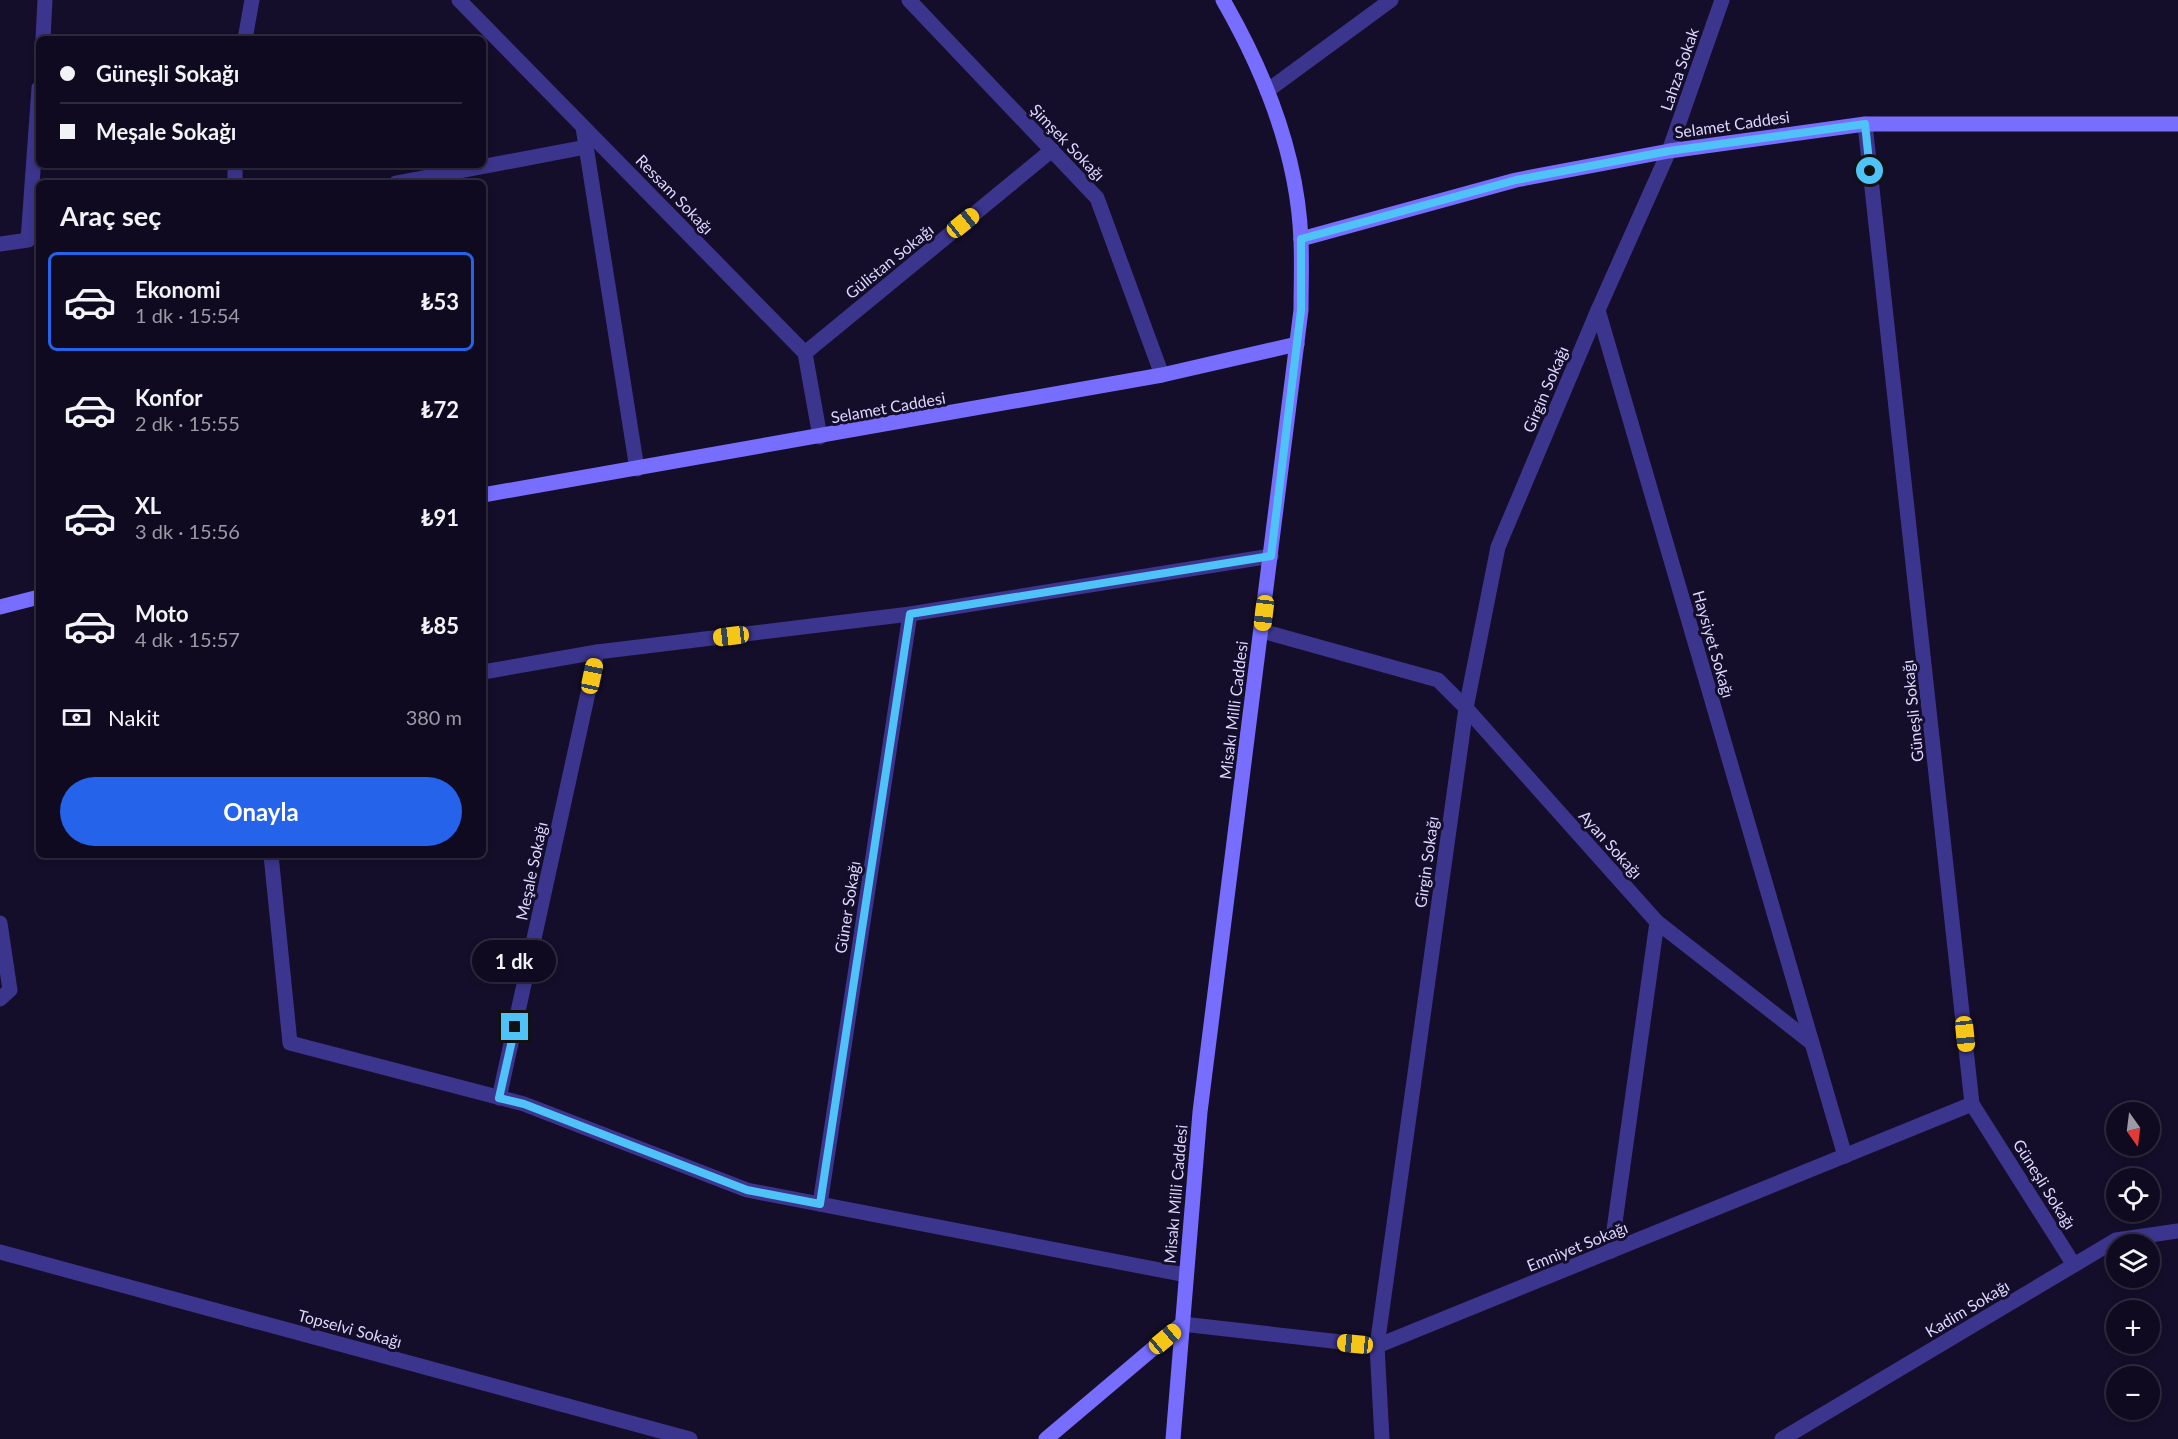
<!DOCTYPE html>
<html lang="tr">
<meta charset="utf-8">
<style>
:root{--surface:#0f0a20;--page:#181329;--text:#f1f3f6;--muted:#9b9aa5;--line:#2f2b3e;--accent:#2563eb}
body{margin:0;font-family:Lato,sans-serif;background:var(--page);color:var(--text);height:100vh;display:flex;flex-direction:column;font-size:22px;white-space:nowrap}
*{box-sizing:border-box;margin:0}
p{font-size:20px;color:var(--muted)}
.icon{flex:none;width:33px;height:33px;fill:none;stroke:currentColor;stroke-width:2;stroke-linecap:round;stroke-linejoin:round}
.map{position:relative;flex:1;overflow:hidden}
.drawer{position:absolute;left:36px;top:180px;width:450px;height:678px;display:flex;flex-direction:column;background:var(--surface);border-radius:9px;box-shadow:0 3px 9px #0003,0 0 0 2px var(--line)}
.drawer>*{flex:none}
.guide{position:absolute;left:36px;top:36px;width:450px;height:132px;border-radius:9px;box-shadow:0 3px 9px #0003,0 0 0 2px var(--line);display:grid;align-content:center;height:132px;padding:0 24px;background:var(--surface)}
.needle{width:39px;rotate:166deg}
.tools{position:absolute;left:2106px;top:1102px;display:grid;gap:12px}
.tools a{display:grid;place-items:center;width:54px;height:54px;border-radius:50%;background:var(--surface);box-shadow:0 3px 9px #0003,0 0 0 2px var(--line);font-size:30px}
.end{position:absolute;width:27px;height:27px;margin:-14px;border:8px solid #4fc3f7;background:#111;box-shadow:0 0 0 3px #111}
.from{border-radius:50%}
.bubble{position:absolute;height:42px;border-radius:21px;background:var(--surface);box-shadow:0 3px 9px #0003,0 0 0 2px var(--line);font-size:20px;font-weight:700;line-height:42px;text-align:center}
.car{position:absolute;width:18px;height:36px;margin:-18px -9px;border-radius:8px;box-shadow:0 0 4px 2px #0007;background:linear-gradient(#f5c518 24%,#345 0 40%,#f5c518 0 76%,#345 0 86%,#f5c518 0)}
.guide b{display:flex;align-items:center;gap:21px;height:57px;font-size:22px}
.guide b+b{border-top:2px solid var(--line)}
.guide i{width:15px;height:15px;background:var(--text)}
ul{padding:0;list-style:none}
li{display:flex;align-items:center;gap:18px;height:99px;margin:0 12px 9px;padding:0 12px;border:3px solid transparent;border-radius:9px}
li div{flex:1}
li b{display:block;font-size:22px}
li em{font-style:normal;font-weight:700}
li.selected{border-color:var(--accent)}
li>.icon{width:54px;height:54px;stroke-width:1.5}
h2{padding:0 24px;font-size:27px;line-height:72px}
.pay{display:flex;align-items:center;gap:15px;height:66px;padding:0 24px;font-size:22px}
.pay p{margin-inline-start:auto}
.action{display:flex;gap:12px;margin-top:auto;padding:12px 24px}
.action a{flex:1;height:69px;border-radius:36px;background:var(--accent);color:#fff;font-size:24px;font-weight:700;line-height:69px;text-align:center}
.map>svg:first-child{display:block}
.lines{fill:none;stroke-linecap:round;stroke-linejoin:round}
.street{stroke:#3c358d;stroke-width:15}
.secondary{stroke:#776eff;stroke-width:15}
.route{stroke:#4fc3f7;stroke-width:8}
.labels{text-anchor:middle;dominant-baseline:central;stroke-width:6;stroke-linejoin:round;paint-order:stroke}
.street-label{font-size:16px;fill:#ddd7ff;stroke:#140e2a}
</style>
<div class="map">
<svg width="2178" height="1439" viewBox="0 0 2178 1439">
<rect width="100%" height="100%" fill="#140e2a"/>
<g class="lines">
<g class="street">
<polyline points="459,0 805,353 820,437"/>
<polyline points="909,0 1097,198 1162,375"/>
<polyline points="1722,0 1669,151 1598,310 1845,1156"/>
<polyline points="43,39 45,0"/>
<polyline points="245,39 252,0"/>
<polyline points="1267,91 1391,0"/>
<polyline points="1865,124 1972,1104 2074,1265"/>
<polyline points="583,127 637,469"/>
<polyline points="235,165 235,183"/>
<polyline points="396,183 586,147"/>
<polyline points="0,244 28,240 39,88"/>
<polyline points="805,353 1052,150"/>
<polyline points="1262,631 1438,680 1466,708 1657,922 1611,1251"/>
<polyline points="483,672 597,652 910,614 1271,556"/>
<polyline points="271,855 290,1043 524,1104 747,1190 1186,1275"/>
<polyline points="1657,922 1812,1043"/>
<polyline points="0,923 10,990 0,999"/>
<polyline points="499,1098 597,652"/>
<polyline points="820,1204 910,614"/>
<polyline points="0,1252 690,1439"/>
<polyline points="1182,1324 1377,1346 1972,1104"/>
<polyline points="1382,1439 1377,1346 1466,708 1498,547 1598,310"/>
<polyline points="1782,1439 2116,1240 2178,1231"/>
</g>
<g class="secondary">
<polyline points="1301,239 1516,180 1669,151 1865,124 2178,124"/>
<polyline points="483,495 1162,375 1297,344"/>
<polyline points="0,607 39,597"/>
<polyline points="1046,1439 1182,1324"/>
<path d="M1173 1439 1200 1112 1301 310C1301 287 1302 264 1301 241 1298 156 1265 73 1223 0"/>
</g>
</g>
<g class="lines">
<polyline class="route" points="515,1027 499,1098 524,1104 747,1190 820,1204 910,614 1271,556 1301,310 1301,239 1516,180 1669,151 1865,124 1870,171"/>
</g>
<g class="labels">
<g class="street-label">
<text transform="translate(1679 69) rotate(-71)">Lahza Sokak</text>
<text transform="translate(1732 124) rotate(-8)">Selamet Caddesi</text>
<text transform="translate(1068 142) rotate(46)">Şimşek Sokağı</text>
<text transform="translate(675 194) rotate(46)">Ressam Sokağı</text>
<text transform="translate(889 261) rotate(-39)">Gülistan Sokağı</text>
<text transform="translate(1545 389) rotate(-67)">Girgin Sokağı</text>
<text transform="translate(888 407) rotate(-10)">Selamet Caddesi</text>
<text transform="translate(1714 644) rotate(74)">Haysiyet Sokağı</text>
<text transform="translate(1233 710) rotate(-83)">Misakı Milli Caddesi</text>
<text transform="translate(1912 711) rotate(-96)">Güneşli Sokağı</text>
<text transform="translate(1611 844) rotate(48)">Ayan Sokağı</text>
<text transform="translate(1426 862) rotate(-82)">Girgin Sokağı</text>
<text transform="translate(531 871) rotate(-78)">Meşale Sokağı</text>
<text transform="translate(847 907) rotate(-81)">Güner Sokağı</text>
<text transform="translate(2045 1184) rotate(58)">Güneşli Sokağı</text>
<text transform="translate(1175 1194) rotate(-85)">Misakı Milli Caddesi</text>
<text transform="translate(1577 1246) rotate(-22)">Emniyet Sokağı</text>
<text transform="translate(1967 1308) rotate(-31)">Kadim Sokağı</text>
<text transform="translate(350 1328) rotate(15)">Topselvi Sokağı</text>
</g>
</g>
</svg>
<div class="tools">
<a><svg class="needle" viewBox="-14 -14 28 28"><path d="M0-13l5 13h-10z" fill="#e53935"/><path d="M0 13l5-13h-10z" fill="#9b9aa5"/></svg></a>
<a><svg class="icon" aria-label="locate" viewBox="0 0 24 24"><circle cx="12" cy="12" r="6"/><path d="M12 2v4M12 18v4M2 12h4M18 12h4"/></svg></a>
<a><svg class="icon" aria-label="layers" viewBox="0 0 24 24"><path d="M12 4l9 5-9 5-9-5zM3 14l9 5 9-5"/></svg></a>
<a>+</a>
<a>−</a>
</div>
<i class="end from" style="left:1870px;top:171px"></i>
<i class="end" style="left:515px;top:1027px"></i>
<div class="bubble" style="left:472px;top:940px;width:84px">1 dk</div>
<i class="car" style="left:963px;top:223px;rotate:51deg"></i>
<i class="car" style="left:1264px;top:613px;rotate:187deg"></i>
<i class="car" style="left:731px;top:636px;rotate:263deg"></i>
<i class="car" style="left:592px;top:676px;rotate:12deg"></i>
<i class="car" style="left:1965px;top:1034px;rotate:174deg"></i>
<i class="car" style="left:1165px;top:1339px;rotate:50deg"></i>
<i class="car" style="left:1355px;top:1344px;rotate:276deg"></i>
<div class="guide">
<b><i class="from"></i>Güneşli Sokağı</b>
<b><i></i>Meşale Sokağı</b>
</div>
<section class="drawer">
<h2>Araç seç</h2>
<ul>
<li class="selected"><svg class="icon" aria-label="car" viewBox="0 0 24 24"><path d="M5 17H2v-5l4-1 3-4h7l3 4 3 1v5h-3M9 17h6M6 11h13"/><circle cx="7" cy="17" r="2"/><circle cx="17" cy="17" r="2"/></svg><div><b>Ekonomi</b><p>1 dk · 15:54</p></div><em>₺53</em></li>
<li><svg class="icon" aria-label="car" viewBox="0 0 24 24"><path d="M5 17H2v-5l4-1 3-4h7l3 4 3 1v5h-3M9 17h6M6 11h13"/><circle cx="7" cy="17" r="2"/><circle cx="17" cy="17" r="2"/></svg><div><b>Konfor</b><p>2 dk · 15:55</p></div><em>₺72</em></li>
<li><svg class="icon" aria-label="car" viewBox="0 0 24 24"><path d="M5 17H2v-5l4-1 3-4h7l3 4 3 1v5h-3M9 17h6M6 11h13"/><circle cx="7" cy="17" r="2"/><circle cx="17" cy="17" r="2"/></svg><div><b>XL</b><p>3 dk · 15:56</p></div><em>₺91</em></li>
<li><svg class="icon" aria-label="car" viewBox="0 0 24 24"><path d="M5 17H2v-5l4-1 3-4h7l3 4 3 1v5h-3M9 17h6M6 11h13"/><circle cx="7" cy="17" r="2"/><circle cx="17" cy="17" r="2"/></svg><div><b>Moto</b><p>4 dk · 15:57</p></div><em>₺85</em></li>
</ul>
<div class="pay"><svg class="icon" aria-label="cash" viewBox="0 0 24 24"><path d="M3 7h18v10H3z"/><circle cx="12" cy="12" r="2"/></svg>Nakit<p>380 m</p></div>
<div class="action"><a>Onayla</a></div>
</section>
</div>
